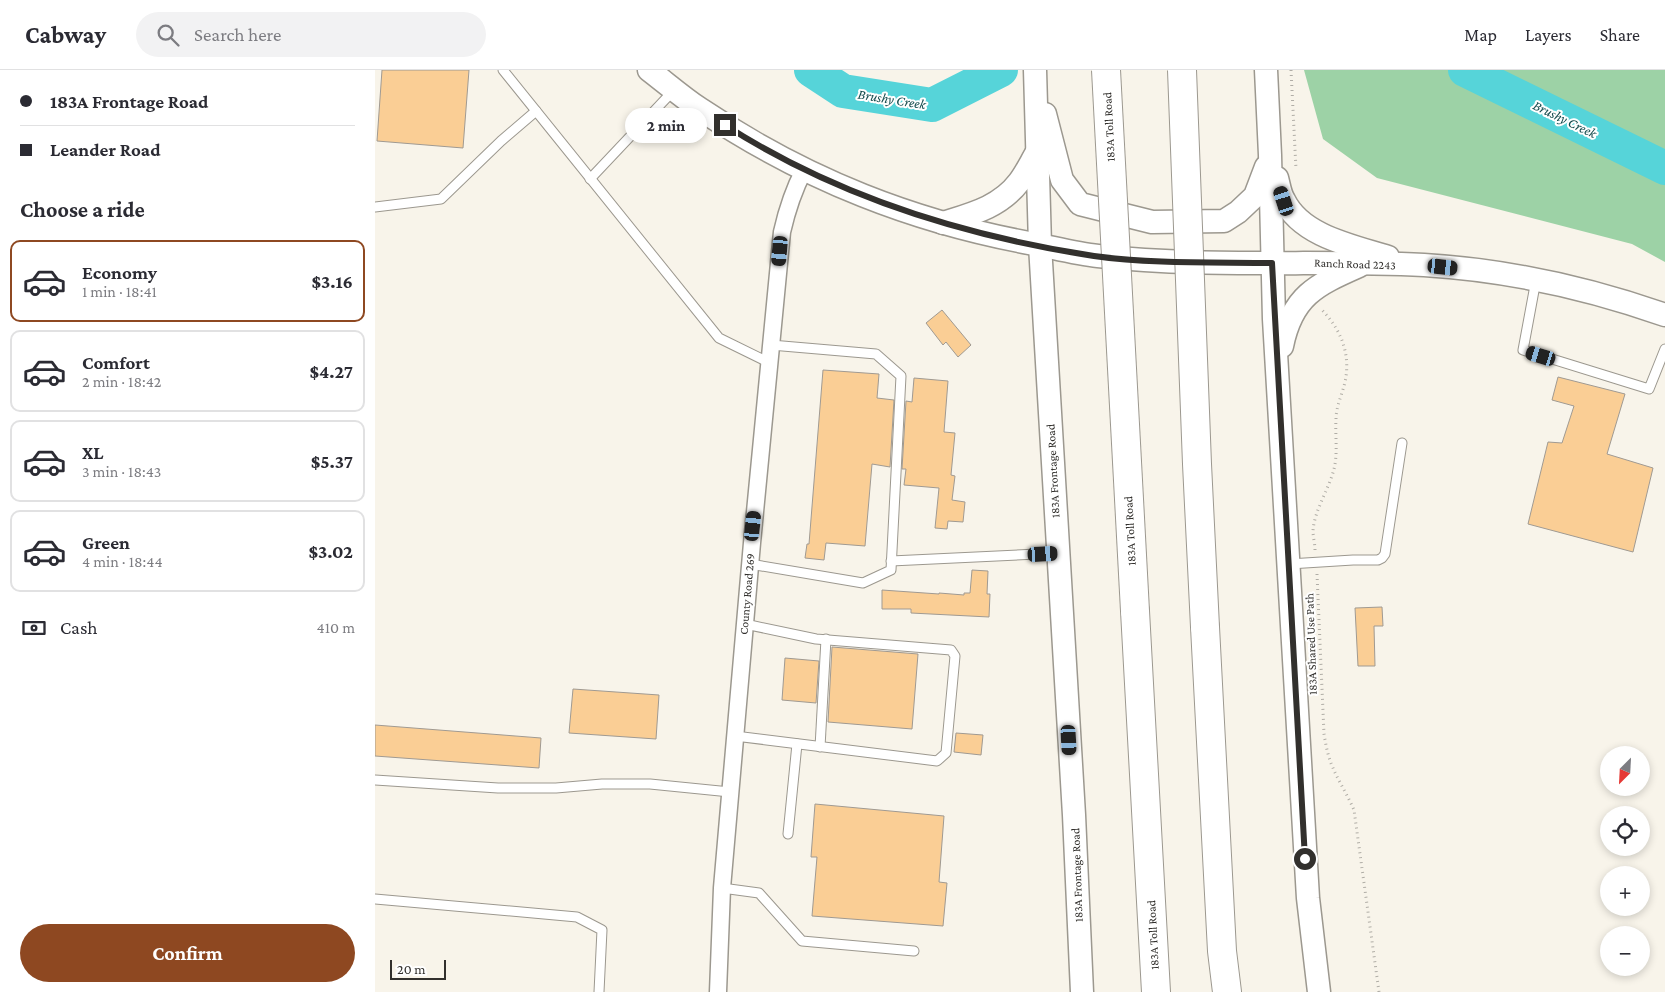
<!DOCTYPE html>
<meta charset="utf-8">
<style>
:root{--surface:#fff;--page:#f2f2f3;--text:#2b2b33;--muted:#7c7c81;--line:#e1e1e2;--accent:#8e4821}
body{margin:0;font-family:"Crimson Pro",serif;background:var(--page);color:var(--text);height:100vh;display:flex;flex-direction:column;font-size:19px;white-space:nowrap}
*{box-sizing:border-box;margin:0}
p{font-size:16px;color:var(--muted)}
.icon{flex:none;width:28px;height:28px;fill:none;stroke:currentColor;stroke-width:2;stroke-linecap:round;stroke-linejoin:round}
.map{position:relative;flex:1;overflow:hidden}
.sheet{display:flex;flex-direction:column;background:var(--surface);width:375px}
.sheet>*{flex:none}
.hud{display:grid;align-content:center;height:110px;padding:0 20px;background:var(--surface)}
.needle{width:32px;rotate:204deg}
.tools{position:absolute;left:1225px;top:676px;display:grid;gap:10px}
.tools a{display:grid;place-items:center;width:50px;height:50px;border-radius:50%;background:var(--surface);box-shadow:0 2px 8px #0003;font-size:25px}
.scale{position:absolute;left:15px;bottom:12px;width:56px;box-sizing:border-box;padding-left:5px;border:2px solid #32302d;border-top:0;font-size:14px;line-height:18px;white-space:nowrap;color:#32302d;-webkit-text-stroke:4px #fff;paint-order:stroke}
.end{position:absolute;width:22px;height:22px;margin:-11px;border:6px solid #32302d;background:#fff;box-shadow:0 0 0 2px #fff}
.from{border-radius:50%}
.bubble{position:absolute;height:35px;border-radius:18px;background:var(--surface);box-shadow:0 2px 8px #0003;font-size:16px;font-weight:700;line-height:35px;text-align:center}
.car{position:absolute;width:15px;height:30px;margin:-15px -8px;border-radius:6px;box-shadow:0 0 4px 1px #0007;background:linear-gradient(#222 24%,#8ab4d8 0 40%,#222 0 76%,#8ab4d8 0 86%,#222 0)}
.hud b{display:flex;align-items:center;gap:18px;height:48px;font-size:19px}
.hud b+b{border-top:1px solid var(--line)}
.hud i{width:12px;height:12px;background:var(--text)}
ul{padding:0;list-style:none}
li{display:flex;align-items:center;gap:15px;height:82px;margin:0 10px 8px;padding:0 10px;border:2px solid var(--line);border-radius:10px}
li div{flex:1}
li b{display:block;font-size:19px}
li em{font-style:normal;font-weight:700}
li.active{border-color:var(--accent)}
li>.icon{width:45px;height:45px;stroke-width:1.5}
h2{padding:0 20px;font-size:22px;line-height:60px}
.pay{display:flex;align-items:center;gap:12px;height:55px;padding:0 20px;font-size:19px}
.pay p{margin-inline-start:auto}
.cta{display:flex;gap:10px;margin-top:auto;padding:10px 20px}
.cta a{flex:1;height:58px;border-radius:30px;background:var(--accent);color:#fff;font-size:20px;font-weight:700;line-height:58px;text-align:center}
header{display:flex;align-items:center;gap:30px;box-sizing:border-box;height:70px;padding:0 25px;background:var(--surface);border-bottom:1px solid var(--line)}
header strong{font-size:24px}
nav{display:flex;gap:28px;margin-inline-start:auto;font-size:18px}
.search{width:350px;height:45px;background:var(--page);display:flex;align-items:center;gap:12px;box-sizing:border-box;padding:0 18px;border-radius:28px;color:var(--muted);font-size:19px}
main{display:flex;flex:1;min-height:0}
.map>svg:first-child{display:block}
.green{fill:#9dd2a6}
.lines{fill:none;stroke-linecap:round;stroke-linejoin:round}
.river{stroke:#56d4d9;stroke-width:34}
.building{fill:#face95;stroke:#a09a92}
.lane-casing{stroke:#9c988f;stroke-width:11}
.street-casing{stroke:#9c988f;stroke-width:19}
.secondary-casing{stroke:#9c988f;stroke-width:25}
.highway-casing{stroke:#9c988f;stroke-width:30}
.path{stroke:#b0ada6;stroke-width:3;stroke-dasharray:1 4;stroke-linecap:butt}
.lane{stroke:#fff;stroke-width:9}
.street{stroke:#fff;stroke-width:16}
.secondary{stroke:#fff;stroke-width:22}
.highway{stroke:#fff;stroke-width:28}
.highway-bridge-casing{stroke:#9c988f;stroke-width:30;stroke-linecap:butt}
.highway-bridge{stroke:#fff;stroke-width:28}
.route{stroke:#32302d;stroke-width:6}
.labels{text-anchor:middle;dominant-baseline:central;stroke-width:4;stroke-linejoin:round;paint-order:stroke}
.street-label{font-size:12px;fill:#32302d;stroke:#fff}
.water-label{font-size:14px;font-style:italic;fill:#124a4c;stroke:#fff}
</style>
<header>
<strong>Cabway</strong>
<div class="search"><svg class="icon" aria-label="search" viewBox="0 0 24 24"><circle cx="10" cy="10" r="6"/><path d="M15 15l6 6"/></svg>Search here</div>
<nav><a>Map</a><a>Layers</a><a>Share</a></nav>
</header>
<main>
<section class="sheet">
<div class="hud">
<b><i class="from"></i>183A Frontage Road</b>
<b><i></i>Leander Road</b>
</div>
<h2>Choose a ride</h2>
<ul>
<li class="active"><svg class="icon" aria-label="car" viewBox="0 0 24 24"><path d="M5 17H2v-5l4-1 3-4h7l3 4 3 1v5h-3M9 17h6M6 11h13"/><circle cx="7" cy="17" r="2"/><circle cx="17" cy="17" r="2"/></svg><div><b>Economy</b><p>1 min · 18:41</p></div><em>$3.16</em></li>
<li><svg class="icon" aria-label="car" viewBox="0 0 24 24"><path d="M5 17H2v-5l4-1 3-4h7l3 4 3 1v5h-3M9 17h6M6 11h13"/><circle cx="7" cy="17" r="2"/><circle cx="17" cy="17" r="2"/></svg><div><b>Comfort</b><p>2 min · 18:42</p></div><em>$4.27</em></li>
<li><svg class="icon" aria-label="car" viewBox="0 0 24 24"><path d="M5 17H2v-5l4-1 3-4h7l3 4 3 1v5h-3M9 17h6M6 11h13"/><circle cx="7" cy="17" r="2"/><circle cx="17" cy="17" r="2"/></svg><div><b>XL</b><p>3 min · 18:43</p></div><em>$5.37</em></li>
<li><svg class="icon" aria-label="car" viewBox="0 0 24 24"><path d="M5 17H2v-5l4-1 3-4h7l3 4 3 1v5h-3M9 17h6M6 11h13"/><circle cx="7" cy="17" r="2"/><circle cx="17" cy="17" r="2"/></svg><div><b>Green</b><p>4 min · 18:44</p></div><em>$3.02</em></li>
</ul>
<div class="pay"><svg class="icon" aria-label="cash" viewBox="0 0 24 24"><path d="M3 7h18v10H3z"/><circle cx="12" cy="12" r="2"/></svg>Cash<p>410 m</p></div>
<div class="cta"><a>Confirm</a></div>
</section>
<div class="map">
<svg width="1290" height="922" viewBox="0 0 1290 922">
<rect width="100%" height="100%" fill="#f8f4ea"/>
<polygon class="green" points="929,0 1290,0 1290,192 1257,174 1002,108 948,69"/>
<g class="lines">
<g class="river">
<polyline points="436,0 468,21 557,35 626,0"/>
<polyline points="1090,0 1290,98"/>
</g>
</g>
<g class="building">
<polygon points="7,0 94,0 88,78 2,71"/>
<polygon points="567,240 596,275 583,287 571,272 568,275 551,253"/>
<polygon points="448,300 504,304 502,328 519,330 515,397 497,394 490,476 451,473 449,490 430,488 432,474 434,474"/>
<polygon points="1183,307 1250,324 1232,384 1278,398 1258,482 1153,454 1173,372 1187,373 1199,336 1177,330"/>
<polygon points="539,308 573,311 569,362 580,363 576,405 580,406 577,430 590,432 588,452 573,451 572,459 560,458 564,418 529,415 531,399 527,399 531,331 537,332"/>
<polygon points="597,500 613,501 612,524 615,524 614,547 536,543 536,539 507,539 507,520 564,524 564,523 589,525 589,523 595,523"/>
<polygon points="1007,537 1008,556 999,556 1000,596 983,596 980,538"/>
<polygon points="457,577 543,584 537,659 453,652"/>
<polygon points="410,588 444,591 441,633 407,630"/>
<polygon points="198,619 284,625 281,669 194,663"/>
<polygon points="0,655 166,668 164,698 0,686"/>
<polygon points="581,663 608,665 606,685 579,682"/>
<polygon points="440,734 569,746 564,812 572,813 568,856 437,846 442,787 436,787"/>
</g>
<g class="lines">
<g class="lane-casing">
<g id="lane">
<polyline points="128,0 344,268 395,293"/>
<polyline points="215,109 299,20"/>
<polyline points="0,137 66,129 126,71 161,41"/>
<polyline points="1161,210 1148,280 1274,319 1290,279"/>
<polyline points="516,491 683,483"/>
<polyline points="375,494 488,513 516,500 526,306 501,284 396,275"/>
<polyline points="914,494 978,490 1003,490 1007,488 1010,484 1027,373"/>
<polyline points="360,666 562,691 571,683 580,586 576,580 441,569 370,554"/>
<polyline points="445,677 451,569"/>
<polyline points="0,710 123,718 181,718 227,714 275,714 355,722"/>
<polyline points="413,764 422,674"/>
<polyline points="347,818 384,823 427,871 539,881"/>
<polyline points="0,829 202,847 227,860 224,922"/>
</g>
</g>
<g class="street-casing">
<path id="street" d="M343 922 347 818 377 473 407 162C412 140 418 121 429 100"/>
</g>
<g class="secondary-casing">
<g id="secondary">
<path d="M274 0C291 13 307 27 325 39 431 110 540 153 665 175 684 179 704 184 723 186 831 198 941 190 1049 195 1132 200 1213 218 1290 245"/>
<polyline points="660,0 665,175 699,745 707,922"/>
<polyline points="891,0 895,85 899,249 933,828 944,922"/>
<polyline points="670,44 687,110 705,134 777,152 849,151 863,142 880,126 891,97"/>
<path d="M902 108C904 115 905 124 909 130 926 166 978 176 1013 187"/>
<path d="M568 153C597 144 625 137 644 112 651 103 656 92 662 82"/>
<path d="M907 276C917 226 941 215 984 196"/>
</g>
</g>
<g class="highway-casing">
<g id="highway">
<polyline points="760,541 781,922"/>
<polyline points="830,557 847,881 852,922"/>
</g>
</g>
<g class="path">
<polyline points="916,0 921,99"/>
<path d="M940 480C940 474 938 467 938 461 939 441 954 419 959 399 963 383 960 366 961 349 961 338 966 327 969 316 977 287 967 260 946 239"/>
<path d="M942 504 949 664C951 676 953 687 958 698 964 712 973 726 979 740L1004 922"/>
</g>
<use href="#lane" class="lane"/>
<use href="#street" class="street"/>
<use href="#secondary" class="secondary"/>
<use href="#highway" class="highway"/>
<g class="highway-bridge-casing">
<g id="highway-bridge">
<polyline points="731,0 760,541"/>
<polyline points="807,0 822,394 830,557"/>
</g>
</g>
<use href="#highway-bridge" class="highway-bridge"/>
</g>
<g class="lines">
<path class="route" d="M350 55C462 127 589 166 719 186 776 194 839 192 897 193L930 789"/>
</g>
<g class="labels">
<g class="street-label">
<text transform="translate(734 57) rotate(-93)">183A Toll Road</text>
<text transform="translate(980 194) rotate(2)">Ranch Road 2243</text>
<text transform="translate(678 401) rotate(-93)">183A Frontage Road</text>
<text transform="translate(755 461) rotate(-93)">183A Toll Road</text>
<text transform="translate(372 524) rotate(-85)">County Road 269</text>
<text transform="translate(936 574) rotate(-92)">183A Shared Use Path</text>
<text transform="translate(702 805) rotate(-92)">183A Frontage Road</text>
<text transform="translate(778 865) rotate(-93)">183A Toll Road</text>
</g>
<g class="water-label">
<text transform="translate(517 29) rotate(9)">Brushy Creek</text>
<text transform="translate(1190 49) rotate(26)">Brushy Creek</text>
</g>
</g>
</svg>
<div class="tools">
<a><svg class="needle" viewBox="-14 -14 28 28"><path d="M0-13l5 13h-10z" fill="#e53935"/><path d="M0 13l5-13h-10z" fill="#7c7c81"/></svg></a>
<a><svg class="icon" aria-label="locate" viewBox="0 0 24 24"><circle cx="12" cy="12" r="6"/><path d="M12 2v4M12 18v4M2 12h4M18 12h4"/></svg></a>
<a>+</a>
<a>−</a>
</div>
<div class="scale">20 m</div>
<i class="end from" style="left:930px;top:789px"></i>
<i class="end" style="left:350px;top:55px"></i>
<div class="bubble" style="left:250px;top:38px;width:82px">2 min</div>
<i class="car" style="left:909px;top:131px;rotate:342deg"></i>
<i class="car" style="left:405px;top:181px;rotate:185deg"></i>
<i class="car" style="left:1068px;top:197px;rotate:96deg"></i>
<i class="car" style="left:1166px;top:286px;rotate:287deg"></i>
<i class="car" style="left:378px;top:456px;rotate:6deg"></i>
<i class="car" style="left:668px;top:484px;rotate:87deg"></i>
<i class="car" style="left:694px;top:670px;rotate:177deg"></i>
</div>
</main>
